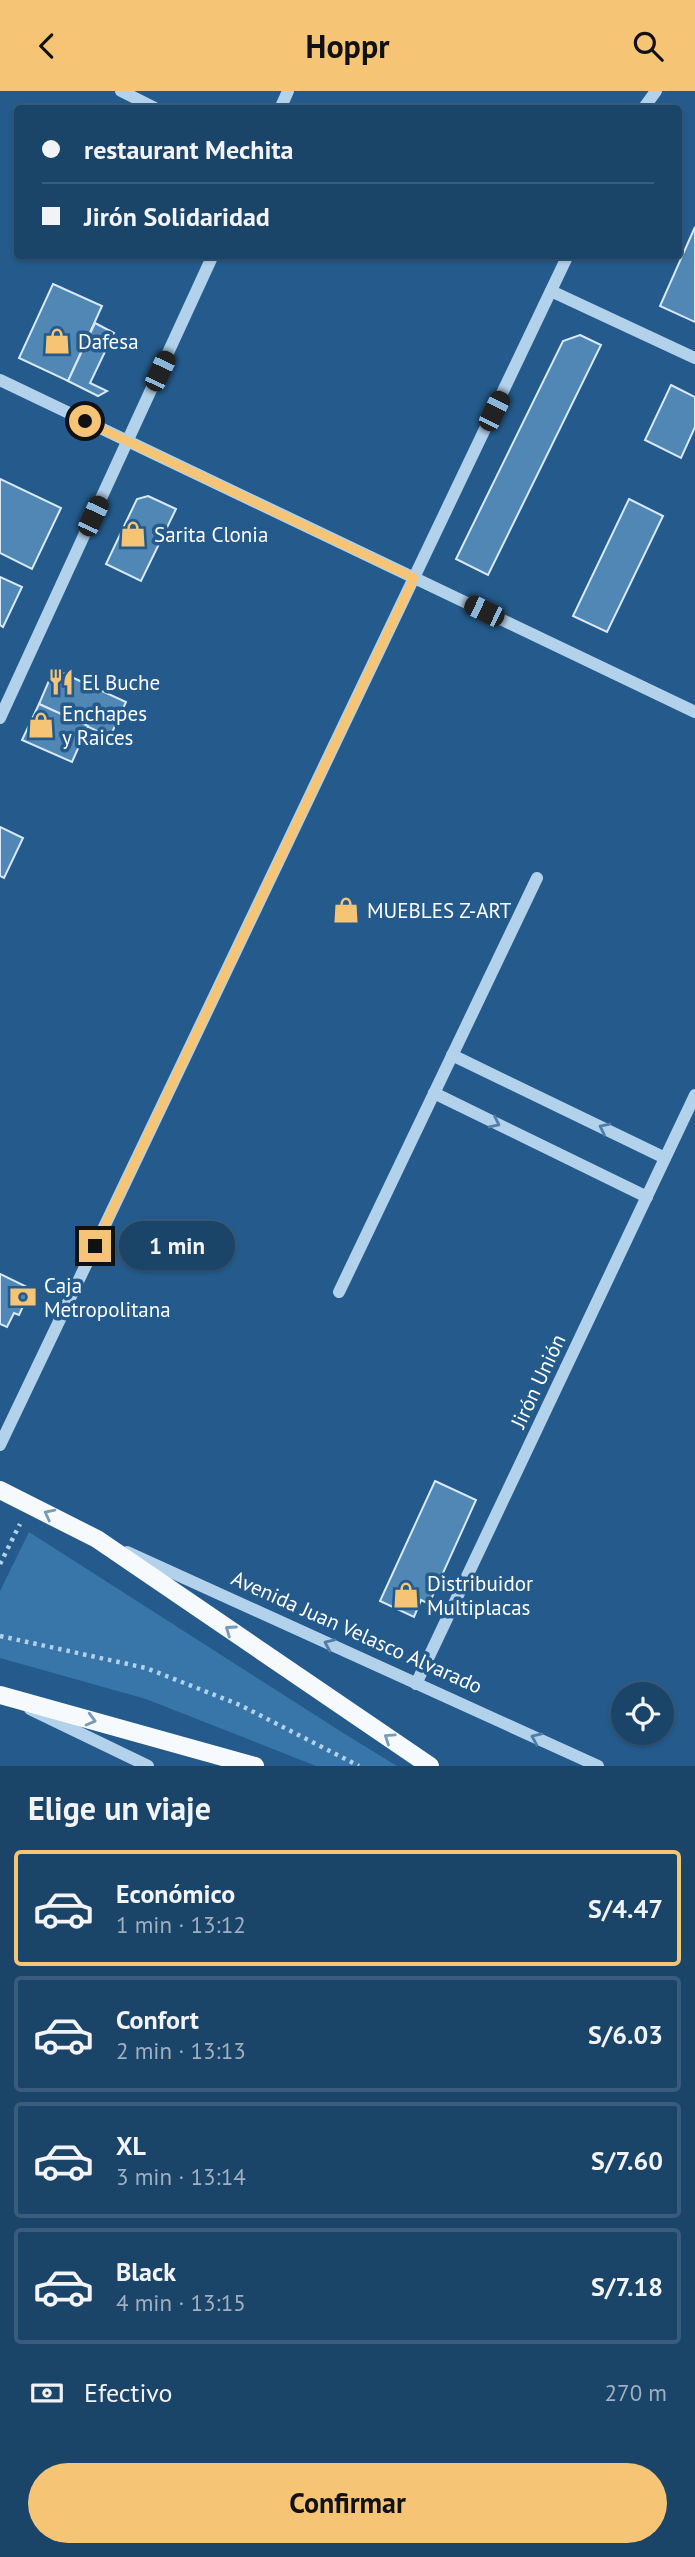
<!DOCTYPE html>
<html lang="es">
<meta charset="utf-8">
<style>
:root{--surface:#1b4469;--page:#284e71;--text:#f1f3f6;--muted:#a0b0c0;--line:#395c7d;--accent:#f5c575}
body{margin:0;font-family:"PT Sans",sans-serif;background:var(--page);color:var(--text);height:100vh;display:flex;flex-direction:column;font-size:26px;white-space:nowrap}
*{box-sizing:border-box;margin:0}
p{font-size:23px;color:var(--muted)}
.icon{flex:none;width:38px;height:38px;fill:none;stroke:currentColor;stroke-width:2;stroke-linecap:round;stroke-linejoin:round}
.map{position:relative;height:1675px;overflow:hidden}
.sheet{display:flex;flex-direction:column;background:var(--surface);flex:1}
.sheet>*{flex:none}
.hud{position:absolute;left:14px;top:14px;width:668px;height:154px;border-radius:7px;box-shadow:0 2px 5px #0004,0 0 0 2px var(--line);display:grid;align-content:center;height:154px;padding:0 28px;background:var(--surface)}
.buttons{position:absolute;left:611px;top:1591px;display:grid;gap:14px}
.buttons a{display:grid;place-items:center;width:63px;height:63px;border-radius:50%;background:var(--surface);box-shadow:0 2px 5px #0004,0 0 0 2px var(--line);font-size:35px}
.end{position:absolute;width:32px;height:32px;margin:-16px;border:9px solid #f5c575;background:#111;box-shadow:0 0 0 4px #111}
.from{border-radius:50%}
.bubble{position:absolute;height:49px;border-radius:24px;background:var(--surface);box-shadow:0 2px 5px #0004,0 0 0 2px var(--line);font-size:23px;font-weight:600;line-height:49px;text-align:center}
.car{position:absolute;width:21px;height:42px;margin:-21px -10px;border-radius:9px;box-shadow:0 0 5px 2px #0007;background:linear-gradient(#222 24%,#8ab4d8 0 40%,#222 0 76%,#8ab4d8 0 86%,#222 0)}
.hud b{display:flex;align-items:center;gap:24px;height:66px;font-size:26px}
.hud b+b{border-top:2px solid var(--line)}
.hud i{width:18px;height:18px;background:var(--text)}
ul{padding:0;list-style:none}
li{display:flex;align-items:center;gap:21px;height:116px;margin:0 14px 10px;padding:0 14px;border:4px solid var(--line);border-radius:7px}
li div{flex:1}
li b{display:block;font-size:26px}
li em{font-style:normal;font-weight:600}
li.active{border-color:var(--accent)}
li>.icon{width:63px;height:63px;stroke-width:1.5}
h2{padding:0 28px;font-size:32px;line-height:84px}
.pay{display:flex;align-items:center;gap:18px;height:77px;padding:0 28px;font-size:26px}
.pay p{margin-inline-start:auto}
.button{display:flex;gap:14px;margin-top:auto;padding:14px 28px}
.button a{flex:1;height:80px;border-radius:42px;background:var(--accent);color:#111;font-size:28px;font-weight:600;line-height:80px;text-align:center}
header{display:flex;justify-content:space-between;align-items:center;height:91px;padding:0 28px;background:var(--accent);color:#111;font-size:32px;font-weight:600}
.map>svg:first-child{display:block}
.green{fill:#3875a9}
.building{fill:#5087b5;stroke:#d7e9f8;stroke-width:2}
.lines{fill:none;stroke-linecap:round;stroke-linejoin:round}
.path{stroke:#b2d1eb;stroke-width:4.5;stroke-dasharray:3.5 5;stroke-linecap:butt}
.minor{stroke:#b2d1eb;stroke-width:12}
.major{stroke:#f6fafe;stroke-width:18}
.oneway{stroke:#4f7ea8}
.oneway2{stroke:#789bba}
.route{stroke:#f5c575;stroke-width:9}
.labels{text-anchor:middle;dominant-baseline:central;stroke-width:7;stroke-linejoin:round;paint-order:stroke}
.poi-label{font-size:21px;fill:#fff;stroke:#245b8c;text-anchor:start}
.street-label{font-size:21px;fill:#fff;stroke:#245b8c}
</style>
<header><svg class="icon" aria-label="back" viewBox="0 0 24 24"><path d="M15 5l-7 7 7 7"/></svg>Hoppr<svg class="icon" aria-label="search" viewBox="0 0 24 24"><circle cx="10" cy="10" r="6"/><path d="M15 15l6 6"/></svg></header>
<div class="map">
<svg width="695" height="1675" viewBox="0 0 695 1675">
<rect width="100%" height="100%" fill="#245b8c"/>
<polygon class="green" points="29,1441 348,1645 397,1675 316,1675 146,1608 0,1567 0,1500"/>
<g class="building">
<polygon points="695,136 695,231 660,215"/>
<polygon points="53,193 102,215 68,290 19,267"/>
<polygon points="95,232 114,242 90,292 107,300 98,305 68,290"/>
<polygon points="580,244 601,254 488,484 456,468 563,250"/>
<polygon points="671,294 695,306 695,336 681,367 645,349"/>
<polygon points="0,388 61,417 32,478 0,462"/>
<polygon points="148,405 176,418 141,490 106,473 137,408"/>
<polygon points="629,408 663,425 607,541 573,525"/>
<polygon points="0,486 22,496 3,536 0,534"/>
<polygon points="54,578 126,611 110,646 39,613"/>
<polygon points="39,613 88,635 72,671 22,649"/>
<polygon points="0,736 23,747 4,787 0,785"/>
<polygon points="0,1183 31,1198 19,1224 14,1222 7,1236 0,1233"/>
<polygon points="435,1390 476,1409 429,1513 421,1509 414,1526 380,1510"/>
</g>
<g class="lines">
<g class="path">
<polyline points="0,1473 20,1433"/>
<polyline points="0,1545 146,1577 240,1614 359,1675"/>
</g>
<g class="minor">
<polyline points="121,0 157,18"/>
<polyline points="280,18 288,0"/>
<polyline points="643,18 656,0"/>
<polyline points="551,200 695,267"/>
<polyline points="0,289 695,621"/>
<polyline points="0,627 213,164"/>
<polyline points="452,964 665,1067"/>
<polyline points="434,1002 647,1106"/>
<polyline points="339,1201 537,787"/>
<polyline points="0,1354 568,164"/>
<polyline points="127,1461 598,1675"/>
<polyline points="416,1593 695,1004"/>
<polyline points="30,1618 148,1675"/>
</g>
<g class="major">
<polyline points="0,1399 97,1448 430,1675"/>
<polyline points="0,1604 255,1675"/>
</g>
</g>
<defs><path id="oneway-chevron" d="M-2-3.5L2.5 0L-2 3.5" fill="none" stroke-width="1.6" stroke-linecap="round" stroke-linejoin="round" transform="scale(1.75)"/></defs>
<g class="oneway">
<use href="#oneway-chevron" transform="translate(495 1032) rotate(26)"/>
<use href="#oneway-chevron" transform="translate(604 1037) rotate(-154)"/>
<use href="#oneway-chevron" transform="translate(329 1553) rotate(-156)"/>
<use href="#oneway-chevron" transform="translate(536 1647) rotate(-156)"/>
</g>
<g class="oneway2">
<use href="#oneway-chevron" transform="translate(49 1423) rotate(-153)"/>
<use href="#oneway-chevron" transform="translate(230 1539) rotate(-145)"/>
<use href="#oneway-chevron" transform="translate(91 1629) rotate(15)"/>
<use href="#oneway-chevron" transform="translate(389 1647) rotate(-146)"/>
</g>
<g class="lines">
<polyline class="route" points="85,330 414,487 95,1155"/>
</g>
<defs>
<g id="shop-bare" transform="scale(2.1)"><path d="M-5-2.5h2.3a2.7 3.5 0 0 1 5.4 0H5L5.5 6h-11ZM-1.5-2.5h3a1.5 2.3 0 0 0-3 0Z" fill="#f5c575" stroke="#245b8c" stroke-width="2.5" paint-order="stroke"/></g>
<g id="restaurant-bare" transform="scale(2.1)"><path d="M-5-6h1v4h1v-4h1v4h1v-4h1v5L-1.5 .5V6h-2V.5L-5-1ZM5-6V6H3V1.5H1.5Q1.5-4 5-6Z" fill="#f5c575" stroke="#245b8c" stroke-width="2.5" paint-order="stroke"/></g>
<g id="bank-bare" transform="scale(2.1)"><path d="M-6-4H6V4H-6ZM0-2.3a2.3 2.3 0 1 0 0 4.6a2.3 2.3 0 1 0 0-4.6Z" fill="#f5c575" stroke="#245b8c" stroke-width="2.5" paint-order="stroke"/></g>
</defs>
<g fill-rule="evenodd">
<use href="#shop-bare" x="57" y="250"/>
<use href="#shop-bare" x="133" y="443"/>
<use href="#restaurant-bare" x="61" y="591"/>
<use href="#shop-bare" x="41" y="634"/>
<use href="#shop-bare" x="346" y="819"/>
<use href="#bank-bare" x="23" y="1206"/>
<use href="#shop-bare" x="406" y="1504"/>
</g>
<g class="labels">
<g class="poi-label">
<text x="78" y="250">Dafesa</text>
<text x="154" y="443">Sarita Clonia</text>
<text x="82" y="591">El Buche</text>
<text x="62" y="622">Enchapes<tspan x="62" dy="24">y Raices</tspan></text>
<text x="367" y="819">MUEBLES Z-ART</text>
<text x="44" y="1194">Caja<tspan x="44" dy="24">Metropolitana</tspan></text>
<text x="427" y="1492">Distribuidor<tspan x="427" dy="24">Multiplacas</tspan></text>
</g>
<g class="street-label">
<text transform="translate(538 1290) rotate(-65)">Jirón Unión</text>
<text transform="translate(357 1541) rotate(24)">Avenida Juan Velasco Alvarado</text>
</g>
</g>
</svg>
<div class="buttons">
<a><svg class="icon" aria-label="locate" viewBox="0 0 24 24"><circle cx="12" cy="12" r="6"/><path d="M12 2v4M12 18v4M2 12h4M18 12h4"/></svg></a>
</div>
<i class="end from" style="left:85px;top:330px"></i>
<i class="end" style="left:95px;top:1155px"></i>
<div class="bubble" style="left:119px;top:1130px;width:116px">1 min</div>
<i class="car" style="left:160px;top:280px;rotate:25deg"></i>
<i class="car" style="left:494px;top:320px;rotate:26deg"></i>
<i class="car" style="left:93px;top:425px;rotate:25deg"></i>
<i class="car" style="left:484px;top:520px;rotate:296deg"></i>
<div class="hud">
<b><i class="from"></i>restaurant Mechita</b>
<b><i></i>Jirón Solidaridad</b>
</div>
</div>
<section class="sheet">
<h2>Elige un viaje</h2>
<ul>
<li class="active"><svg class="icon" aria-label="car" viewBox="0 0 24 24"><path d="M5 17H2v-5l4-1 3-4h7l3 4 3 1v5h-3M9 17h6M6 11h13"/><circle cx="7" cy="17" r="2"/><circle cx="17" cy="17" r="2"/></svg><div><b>Económico</b><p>1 min · 13:12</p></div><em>S/4.47</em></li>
<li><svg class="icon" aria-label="car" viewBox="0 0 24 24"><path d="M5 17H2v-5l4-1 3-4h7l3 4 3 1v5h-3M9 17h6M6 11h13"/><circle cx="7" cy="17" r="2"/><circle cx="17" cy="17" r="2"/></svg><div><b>Confort</b><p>2 min · 13:13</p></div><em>S/6.03</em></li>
<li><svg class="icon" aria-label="car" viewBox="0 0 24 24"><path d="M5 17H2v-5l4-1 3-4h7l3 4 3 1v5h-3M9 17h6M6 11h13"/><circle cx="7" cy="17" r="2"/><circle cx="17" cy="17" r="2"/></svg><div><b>XL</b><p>3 min · 13:14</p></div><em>S/7.60</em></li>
<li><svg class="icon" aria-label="car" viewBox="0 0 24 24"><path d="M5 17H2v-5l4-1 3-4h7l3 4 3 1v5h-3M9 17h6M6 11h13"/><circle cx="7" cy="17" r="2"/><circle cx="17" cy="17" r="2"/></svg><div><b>Black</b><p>4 min · 13:15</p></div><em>S/7.18</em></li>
</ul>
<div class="pay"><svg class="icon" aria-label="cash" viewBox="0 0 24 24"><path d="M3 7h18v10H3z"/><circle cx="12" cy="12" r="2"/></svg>Efectivo<p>270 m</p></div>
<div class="button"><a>Confirmar</a></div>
</section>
